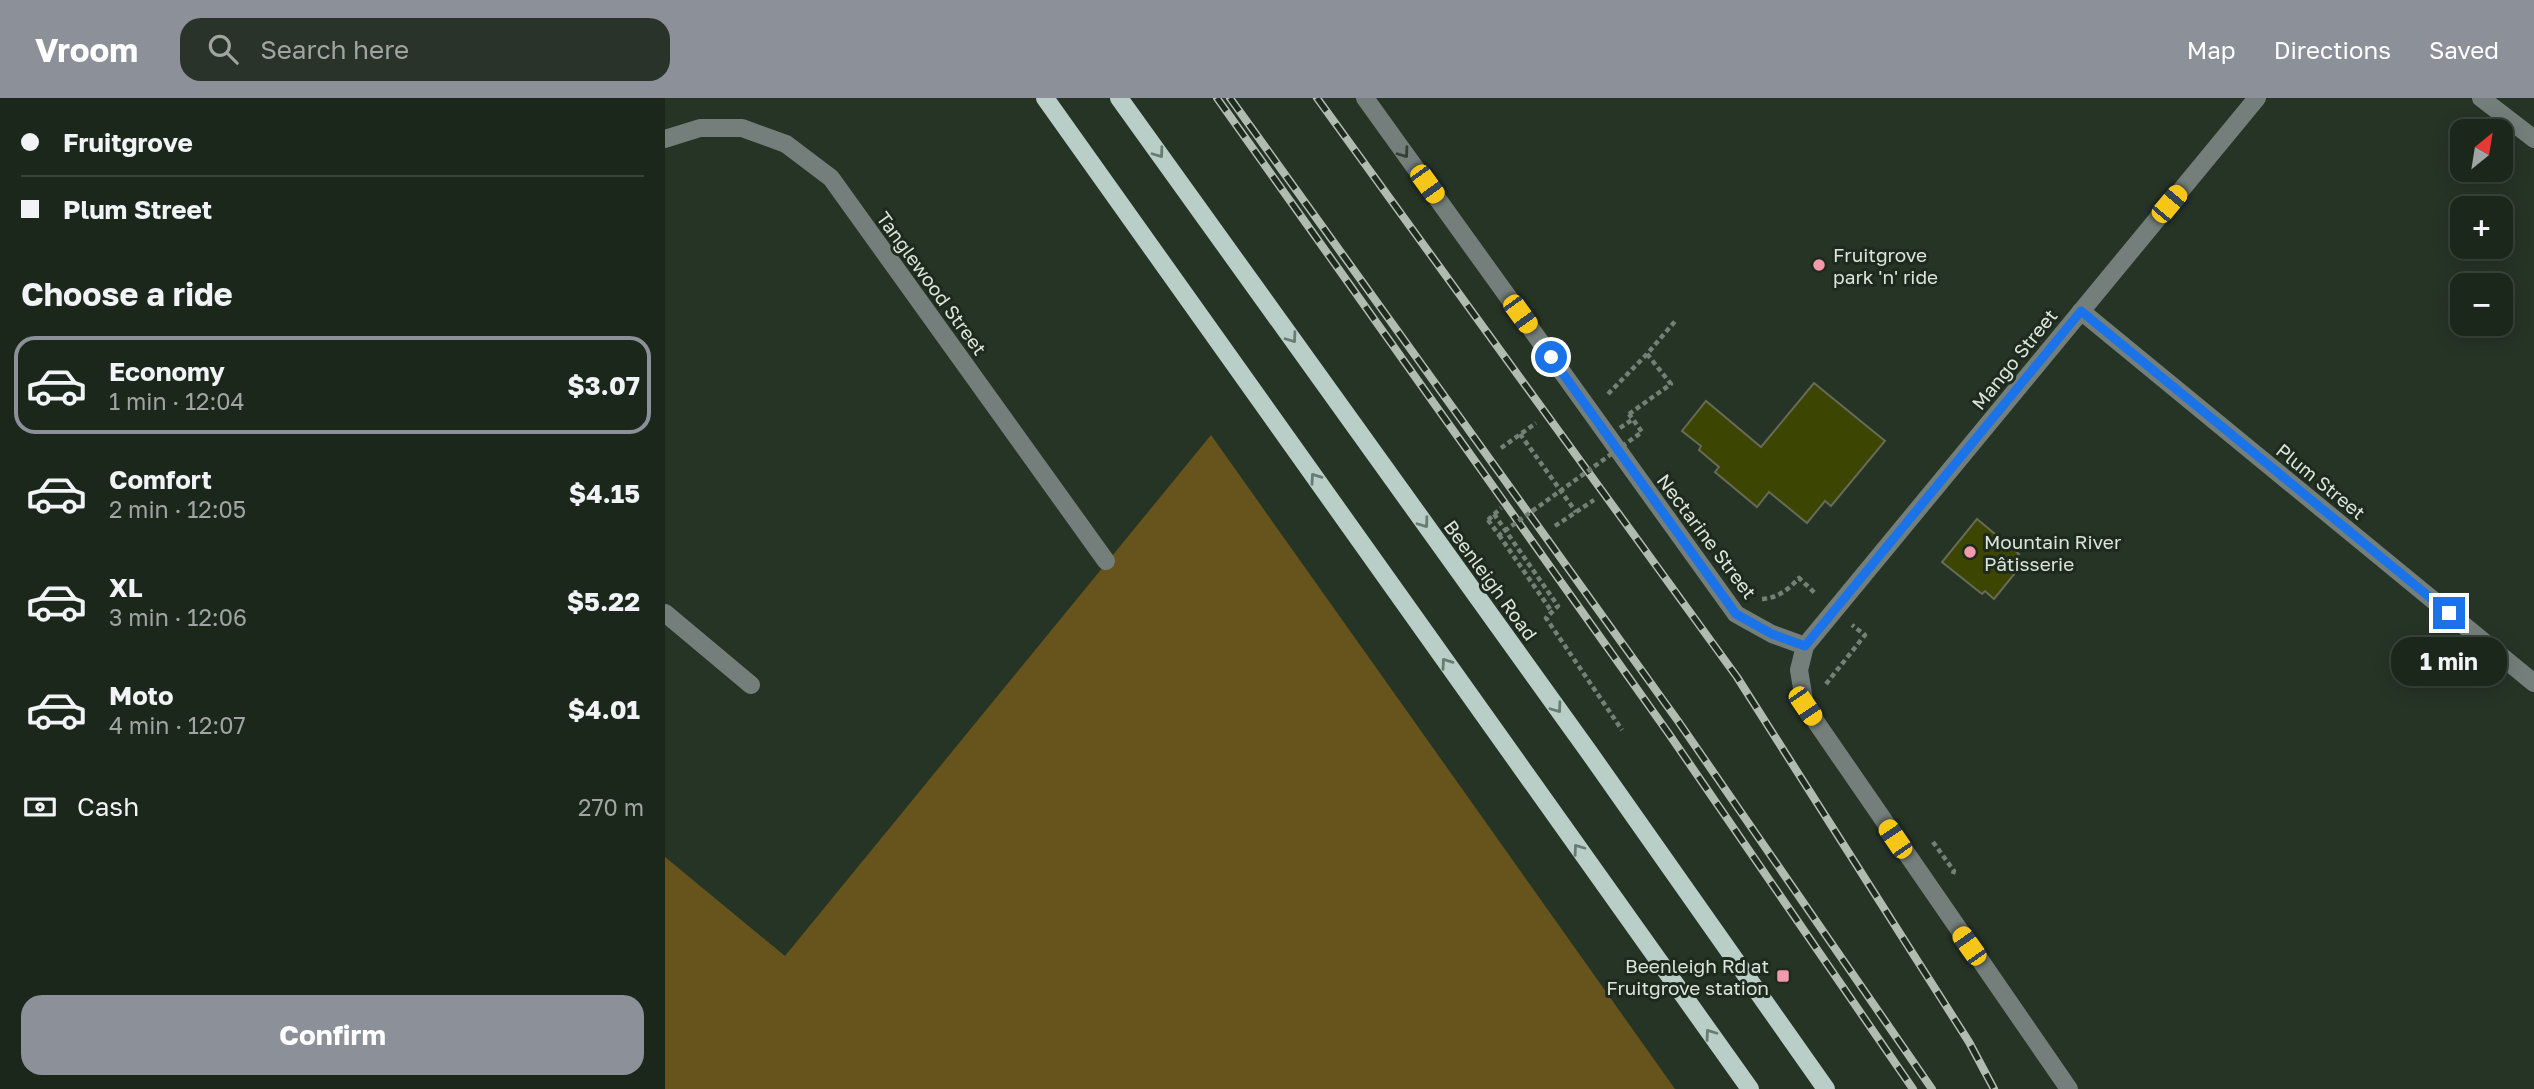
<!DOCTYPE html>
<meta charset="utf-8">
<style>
:root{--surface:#1c271c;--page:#293329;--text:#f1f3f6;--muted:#a0a5a3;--line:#3a443b;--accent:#8c9099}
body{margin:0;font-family:"Golos Text",sans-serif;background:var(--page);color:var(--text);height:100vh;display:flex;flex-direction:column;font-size:26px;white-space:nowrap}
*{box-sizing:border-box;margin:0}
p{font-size:23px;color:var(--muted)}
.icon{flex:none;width:38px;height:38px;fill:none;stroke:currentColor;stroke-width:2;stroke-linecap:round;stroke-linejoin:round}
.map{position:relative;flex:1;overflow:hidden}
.details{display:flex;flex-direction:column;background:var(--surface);width:665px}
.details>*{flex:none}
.banner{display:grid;align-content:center;height:154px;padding:0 21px;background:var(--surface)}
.needle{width:46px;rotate:30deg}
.controls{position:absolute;left:1785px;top:21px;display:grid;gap:14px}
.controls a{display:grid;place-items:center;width:63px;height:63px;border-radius:14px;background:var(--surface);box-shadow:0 4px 18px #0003,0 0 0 2px var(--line);font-size:35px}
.end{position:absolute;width:32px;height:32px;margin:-16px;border:9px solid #1a73e8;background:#fff;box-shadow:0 0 0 4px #fff}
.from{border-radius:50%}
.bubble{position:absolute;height:49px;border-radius:21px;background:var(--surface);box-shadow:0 4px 18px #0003,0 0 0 2px var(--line);font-size:23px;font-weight:700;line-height:49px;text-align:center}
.car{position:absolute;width:21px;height:42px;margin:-21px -10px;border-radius:9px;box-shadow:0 0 5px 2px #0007;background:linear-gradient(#f5c518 24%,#345 0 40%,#f5c518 0 76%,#345 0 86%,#f5c518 0)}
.banner b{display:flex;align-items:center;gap:24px;height:66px;font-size:26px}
.banner b+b{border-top:2px solid var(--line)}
.banner i{width:18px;height:18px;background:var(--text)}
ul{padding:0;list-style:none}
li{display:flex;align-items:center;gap:21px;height:98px;margin:0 14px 10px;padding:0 7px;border:4px solid transparent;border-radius:21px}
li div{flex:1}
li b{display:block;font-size:26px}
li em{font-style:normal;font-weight:700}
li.active{border-color:var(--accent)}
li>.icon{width:63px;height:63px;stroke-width:1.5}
h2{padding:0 21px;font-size:32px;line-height:84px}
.pay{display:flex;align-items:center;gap:18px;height:77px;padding:0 21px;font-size:26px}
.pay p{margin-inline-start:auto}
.primary-button{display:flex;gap:14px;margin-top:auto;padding:14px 21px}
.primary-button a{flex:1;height:80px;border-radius:21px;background:var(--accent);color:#fff;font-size:28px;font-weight:700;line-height:80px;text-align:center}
header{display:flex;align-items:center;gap:42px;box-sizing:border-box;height:98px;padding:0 35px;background:var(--accent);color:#fff}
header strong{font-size:33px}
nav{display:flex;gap:38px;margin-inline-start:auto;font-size:24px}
.search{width:490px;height:63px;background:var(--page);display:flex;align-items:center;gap:18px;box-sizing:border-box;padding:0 24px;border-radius:21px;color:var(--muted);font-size:26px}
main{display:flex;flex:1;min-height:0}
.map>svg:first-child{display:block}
.green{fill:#67541c}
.building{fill:#3d4503;stroke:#666a56;stroke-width:2}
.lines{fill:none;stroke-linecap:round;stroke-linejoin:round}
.path{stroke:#758075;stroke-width:4.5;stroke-dasharray:5 3.5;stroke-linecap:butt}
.minor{stroke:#747f7b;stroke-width:18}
.major{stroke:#b8cec6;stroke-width:18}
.rail-casing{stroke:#b1bcb1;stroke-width:8}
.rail{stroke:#1d2a1d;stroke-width:5;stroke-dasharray:16;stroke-linecap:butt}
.path-bridge{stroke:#758075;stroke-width:4.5;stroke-dasharray:5 3.5;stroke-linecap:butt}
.oneway{stroke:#6a7c72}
.oneway2{stroke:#333f34}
.route{stroke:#1a73e8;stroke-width:9}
.poi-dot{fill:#f39aab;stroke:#1d2a1d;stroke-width:2.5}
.labels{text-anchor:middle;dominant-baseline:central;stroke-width:6;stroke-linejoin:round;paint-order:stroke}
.poi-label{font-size:19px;fill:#dce5dc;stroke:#1d2a1d;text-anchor:start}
.street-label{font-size:19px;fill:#dce5dc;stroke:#1d2a1d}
</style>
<header>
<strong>Vroom</strong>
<div class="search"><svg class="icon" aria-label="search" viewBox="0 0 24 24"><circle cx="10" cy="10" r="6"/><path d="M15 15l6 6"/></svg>Search here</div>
<nav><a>Map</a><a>Directions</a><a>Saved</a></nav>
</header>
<main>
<section class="details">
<div class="banner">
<b><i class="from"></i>Fruitgrove</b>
<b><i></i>Plum Street</b>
</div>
<h2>Choose a ride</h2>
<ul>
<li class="active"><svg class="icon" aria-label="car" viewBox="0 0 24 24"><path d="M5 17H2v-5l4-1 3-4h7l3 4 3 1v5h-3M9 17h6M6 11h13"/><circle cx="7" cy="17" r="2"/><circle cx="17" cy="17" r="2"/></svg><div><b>Economy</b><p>1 min · 12:04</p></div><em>$3.07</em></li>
<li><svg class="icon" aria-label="car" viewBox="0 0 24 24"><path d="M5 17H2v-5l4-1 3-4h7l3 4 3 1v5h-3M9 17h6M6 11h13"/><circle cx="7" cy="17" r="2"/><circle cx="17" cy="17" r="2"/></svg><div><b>Comfort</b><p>2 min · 12:05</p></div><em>$4.15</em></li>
<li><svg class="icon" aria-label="car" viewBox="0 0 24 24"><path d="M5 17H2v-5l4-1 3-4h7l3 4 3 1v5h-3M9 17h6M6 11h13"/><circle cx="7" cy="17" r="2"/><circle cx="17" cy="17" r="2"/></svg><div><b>XL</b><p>3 min · 12:06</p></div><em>$5.22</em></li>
<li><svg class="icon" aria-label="car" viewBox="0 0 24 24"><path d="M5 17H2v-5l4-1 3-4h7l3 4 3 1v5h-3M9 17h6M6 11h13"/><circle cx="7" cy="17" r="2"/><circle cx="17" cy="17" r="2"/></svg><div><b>Moto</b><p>4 min · 12:07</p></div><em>$4.01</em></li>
</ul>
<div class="pay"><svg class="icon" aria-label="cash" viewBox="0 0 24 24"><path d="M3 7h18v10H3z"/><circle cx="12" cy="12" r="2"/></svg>Cash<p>270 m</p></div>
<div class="primary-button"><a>Confirm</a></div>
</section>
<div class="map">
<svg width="1869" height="991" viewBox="0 0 1869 991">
<rect width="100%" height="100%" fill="#263426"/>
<polygon class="green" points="546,337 1010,991 0,991 0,759 120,858"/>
<g class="building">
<polygon points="1149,285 1220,343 1166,408 1160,403 1142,425 1104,394 1092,409 1050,374 1054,369 1034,352 1036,348 1017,333 1041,303 1096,349"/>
<polygon points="1312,421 1354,456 1348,463 1355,469 1329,501 1320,493 1317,496 1277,464"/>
</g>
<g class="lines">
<g class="path">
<polyline points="943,296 982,256 1012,221"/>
<polyline points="964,316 1006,286 982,256"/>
<polyline points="855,336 911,414"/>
<polyline points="836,350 871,325"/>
<polyline points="829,416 893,508 881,520 957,632"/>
<polyline points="823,422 836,410"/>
<polyline points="890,428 929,402"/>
<polyline points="834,437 887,514"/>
<path d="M1097 501C1113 500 1124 491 1134 480L1151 496"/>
<polyline points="1161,586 1200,537 1187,527"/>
<polyline points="1268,744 1289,773 1287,778"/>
</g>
<g class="minor">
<polyline points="700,0 1071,516 1107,536 1140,548"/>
<polyline points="1816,0 1869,41"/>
<polyline points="0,41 35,30 77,30 121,46 166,80 441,463"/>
<polyline points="1416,213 1869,585"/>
<polyline points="0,515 86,587"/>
<polyline points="1404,991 1140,608 1134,572 1140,548 1592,0"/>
</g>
<g class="major">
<polyline points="380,0 1085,991"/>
<polyline points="454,0 926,657 1161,991"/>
</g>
<g class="rail-casing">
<g id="rail">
<polyline points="552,0 1004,636 1248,991"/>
<polyline points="565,0 1013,623 1267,991"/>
<polyline points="652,0 1072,579 1304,944 1329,991"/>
</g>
</g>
<use href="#rail" class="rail"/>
<g class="path-bridge">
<polyline points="955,330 968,321"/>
<polyline points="823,422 834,437 977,334 964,316"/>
</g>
</g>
<defs><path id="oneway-chevron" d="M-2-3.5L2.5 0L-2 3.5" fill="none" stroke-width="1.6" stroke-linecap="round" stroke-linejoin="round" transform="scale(1.75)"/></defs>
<g class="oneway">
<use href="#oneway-chevron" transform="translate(494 55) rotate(54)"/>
<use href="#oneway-chevron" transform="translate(627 240) rotate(54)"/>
<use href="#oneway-chevron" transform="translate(650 380) rotate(-125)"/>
<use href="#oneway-chevron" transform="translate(759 425) rotate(54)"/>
<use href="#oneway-chevron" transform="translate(781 565) rotate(-125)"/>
<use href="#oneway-chevron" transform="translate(892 610) rotate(54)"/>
<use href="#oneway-chevron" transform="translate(913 751) rotate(-126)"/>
<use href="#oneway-chevron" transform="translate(1045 936) rotate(-126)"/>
</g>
<use class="oneway2" href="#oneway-chevron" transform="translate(739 55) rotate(54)"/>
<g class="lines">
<polyline class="route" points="886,259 1071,516 1107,536 1140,548 1416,213 1784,515"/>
</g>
<g class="poi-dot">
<circle cx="1154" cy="167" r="7"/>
<circle cx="1305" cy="454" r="7"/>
<rect x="1111" y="871" width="14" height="14" rx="3.5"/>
</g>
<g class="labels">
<g class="poi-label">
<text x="1168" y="156">Fruitgrove<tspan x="1168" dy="22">park 'n' ride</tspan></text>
<text x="1319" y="443">Mountain River<tspan x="1319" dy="22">Pâtisserie</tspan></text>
<text x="1104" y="867" text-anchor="end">Beenleigh Rd at<tspan x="1104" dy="22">Fruitgrove station</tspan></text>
</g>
<g class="street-label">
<text transform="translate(267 185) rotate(54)">Tanglewood Street</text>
<text transform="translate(1349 261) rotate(-51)">Mango Street</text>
<text transform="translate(1656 383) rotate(39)">Plum Street</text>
<text transform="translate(1042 438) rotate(53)">Nectarine Street</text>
<text transform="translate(826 482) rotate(54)">Beenleigh Road</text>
</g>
</g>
</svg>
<div class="controls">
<a><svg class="needle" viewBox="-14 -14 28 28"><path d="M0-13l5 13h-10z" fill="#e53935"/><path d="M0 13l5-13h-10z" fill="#a0a5a3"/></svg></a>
<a>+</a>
<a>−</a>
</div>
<i class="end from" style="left:886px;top:259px"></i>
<i class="end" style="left:1784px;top:515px"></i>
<div class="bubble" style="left:1726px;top:539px;width:116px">1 min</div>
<i class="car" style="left:762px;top:86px;rotate:144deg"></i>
<i class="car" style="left:1504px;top:106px;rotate:40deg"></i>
<i class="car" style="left:855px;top:216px;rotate:144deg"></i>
<i class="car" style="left:1140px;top:608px;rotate:146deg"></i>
<i class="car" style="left:1230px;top:741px;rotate:326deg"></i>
<i class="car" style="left:1304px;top:848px;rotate:325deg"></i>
</div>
</main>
